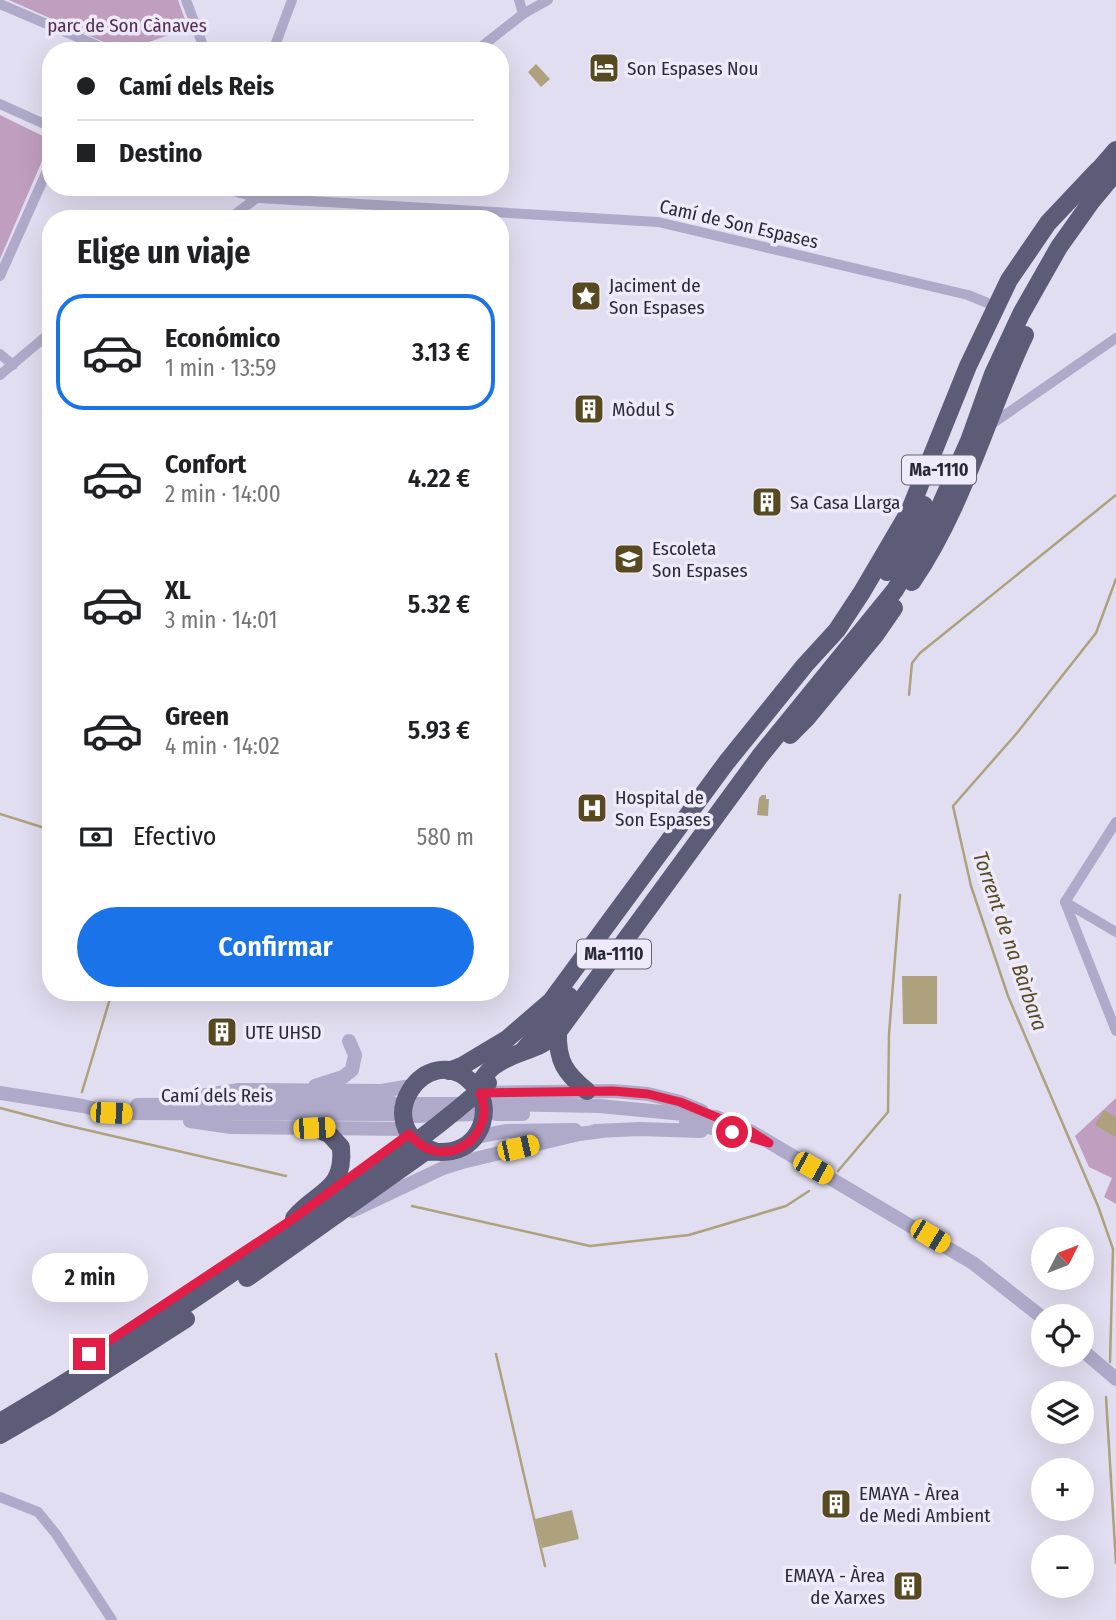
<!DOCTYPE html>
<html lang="es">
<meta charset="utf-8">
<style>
:root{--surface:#fff;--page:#f6f6f6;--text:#202124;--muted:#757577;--line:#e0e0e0;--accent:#1a73e8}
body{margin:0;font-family:"Fira Sans Condensed",sans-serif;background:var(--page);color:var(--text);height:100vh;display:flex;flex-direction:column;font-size:26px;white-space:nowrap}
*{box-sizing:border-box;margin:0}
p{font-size:23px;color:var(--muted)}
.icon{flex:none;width:38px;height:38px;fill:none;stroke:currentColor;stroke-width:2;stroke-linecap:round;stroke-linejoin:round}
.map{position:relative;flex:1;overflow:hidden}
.panel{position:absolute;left:42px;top:210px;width:467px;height:791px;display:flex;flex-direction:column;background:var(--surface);border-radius:28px;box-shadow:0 7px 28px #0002}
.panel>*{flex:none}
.banner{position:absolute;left:42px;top:42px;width:467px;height:154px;border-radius:28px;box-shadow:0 7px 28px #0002;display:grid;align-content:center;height:154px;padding:0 35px;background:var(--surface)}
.needle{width:46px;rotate:48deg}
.controls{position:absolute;left:1031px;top:1227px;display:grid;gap:14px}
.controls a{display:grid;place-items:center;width:63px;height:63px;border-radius:50%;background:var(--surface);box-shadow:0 7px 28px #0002;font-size:35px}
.end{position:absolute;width:32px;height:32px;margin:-16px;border:9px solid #e11d48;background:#fff;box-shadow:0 0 0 4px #fff}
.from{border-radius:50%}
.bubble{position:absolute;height:49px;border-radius:24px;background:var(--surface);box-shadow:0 7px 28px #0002;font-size:23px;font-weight:600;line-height:49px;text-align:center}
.car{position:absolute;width:21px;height:42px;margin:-21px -10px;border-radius:9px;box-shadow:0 0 5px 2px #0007;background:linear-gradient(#f5c518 24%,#345 0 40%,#f5c518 0 76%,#345 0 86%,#f5c518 0)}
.banner b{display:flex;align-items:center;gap:24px;height:66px;font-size:26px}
.banner b+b{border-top:2px solid var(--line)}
.banner i{width:18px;height:18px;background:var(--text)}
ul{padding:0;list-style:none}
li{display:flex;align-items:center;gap:21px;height:116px;margin:0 14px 10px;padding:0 21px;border:4px solid transparent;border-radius:28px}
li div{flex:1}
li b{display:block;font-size:26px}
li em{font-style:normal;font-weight:600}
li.selected{border-color:var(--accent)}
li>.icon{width:63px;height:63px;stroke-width:1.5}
h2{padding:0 35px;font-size:32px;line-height:84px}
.pay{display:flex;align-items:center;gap:18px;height:77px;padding:0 35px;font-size:26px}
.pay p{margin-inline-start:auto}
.button{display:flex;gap:14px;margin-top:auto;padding:14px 35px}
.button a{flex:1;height:80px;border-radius:42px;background:var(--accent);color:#fff;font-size:28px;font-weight:600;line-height:80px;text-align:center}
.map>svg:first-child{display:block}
.green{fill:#c09ebf}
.water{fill:#ada17e}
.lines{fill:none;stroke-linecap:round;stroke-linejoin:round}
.stream{stroke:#ada17e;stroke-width:2.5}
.minor{stroke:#afaac9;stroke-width:10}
.tertiary{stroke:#afaac9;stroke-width:14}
.primary{stroke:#5c5b78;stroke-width:18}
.route{stroke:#e11d48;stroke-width:9}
.labels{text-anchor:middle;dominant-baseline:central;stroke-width:7;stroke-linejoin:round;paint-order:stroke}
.shield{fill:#eeeaf9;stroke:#646371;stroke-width:2}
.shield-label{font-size:18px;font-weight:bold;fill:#292937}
.park-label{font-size:19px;fill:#542e52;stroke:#eeeaf9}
.poi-label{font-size:19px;fill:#292937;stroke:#eeeaf9;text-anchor:start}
.street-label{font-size:19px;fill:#292937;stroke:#eeeaf9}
.water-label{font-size:21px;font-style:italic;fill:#574a20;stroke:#eeeaf9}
</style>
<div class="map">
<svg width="1116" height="1620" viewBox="0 0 1116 1620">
<rect width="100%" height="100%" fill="#e2def1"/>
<g class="green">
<polygon points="9,0 178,0 188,28 124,51"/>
<polygon points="0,115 51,140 0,259"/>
<polygon points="1116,1098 1116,1204 1104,1197 1112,1178 1089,1167 1075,1136"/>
</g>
<g class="water">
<polygon points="536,64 550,79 541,87 528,72"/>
<polygon points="762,795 766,795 766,799 769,799 768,816 757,815 759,798"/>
<polygon points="902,976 937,976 937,1024 903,1024"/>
<polygon points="1104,1110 1116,1118 1116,1137 1095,1125"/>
<polygon points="572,1510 579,1539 542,1548 535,1519"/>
</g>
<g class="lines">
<g class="stream">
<polyline points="909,695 912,663 920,653 1116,495"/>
<polyline points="0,814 51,830"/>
<polyline points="82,1092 112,992"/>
<polyline points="0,1108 65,1125 286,1176"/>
<polyline points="838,1171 888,1112 889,1034 900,895"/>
<polyline points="412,1206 590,1246 689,1235 786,1206 809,1191"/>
<polyline points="496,1354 545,1566"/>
<polyline points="1110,1362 1113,1249 1098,1206 1008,996 971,886 953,806 1017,733 1096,633 1116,579"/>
<polyline points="1106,1397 1116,1563"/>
</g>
<g class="minor">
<polyline points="186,0 205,51"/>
<polyline points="519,0 523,14"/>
<polyline points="0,4 110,51"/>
<polyline points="273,51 292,0"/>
<polyline points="476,51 523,14 548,0"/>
<polyline points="0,104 51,127"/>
<polyline points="218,187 259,198 658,222 968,295 995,306"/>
<polyline points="229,219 271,187"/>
<polyline points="0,276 51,162"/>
<polyline points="0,354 13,365"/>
<polyline points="0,375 51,332"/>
<polyline points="989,426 1116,338"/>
<polyline points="1116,822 1065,902 1116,1031"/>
<polyline points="1065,902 1116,932"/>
<polyline points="0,1497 38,1512 56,1534 112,1620"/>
</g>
<g class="tertiary">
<polyline points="315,1086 343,1077 352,1070 355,1055 349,1041"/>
<polyline points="0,1093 83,1106 111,1113 393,1114"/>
<polyline points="480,1093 613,1091 648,1094 680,1102 702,1111"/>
<polyline points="193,1097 239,1090 381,1091 411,1086"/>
<polyline points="414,1104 470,1104"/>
<polyline points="494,1104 599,1106 716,1117 752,1132 973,1263 1043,1318"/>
<polyline points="137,1105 393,1103"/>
<polyline points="496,1114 523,1114"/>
<polyline points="414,1116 474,1114"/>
<polyline points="190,1121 231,1127 407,1129"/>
<polyline points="686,1122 738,1134"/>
<polyline points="595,1131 640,1129 701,1131"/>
<polyline points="475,1137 507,1131 575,1130"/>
<polyline points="352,1211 443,1168 462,1162 579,1134 602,1131"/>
<polyline points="1082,1350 1116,1379"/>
</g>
<g class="primary">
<polyline points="1091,179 1116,150"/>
<polyline points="887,572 914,528 924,505"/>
<path d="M912 582C964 506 986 417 1025 335"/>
<polyline points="790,735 806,719 876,634 894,608"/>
<path d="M558 1032C557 1061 565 1073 587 1091"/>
<polyline points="522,1052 569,996"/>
<polyline points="449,1071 462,1066 507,1039 551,1001 726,763 805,665 837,630 862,592 909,512 968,366 1009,280 1048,223 1098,170"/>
<path d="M476 1087C482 1080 487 1071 494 1066 515 1050 539 1052 558 1032L760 756 895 590 929 531 969 441 993 374 1021 314 1059 247 1091 202 1116 172"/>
<path d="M294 1218C318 1190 345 1191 341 1147L329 1134 314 1128"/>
<path d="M247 1278 425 1152C434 1151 444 1153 452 1151 483 1145 494 1105 473 1084 427 1035 365 1127 434 1151"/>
<path d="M0 1422C110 1357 216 1286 319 1212 376 1171 436 1130 488 1083"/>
<polyline points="0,1435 50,1406 186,1319"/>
</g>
</g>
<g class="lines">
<path class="route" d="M89 1354 294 1218 409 1134C416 1141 423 1148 432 1150 465 1160 495 1124 480 1093L613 1091 648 1094 680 1102 752 1132 769 1143 732 1132"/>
</g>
<defs>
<g id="hotel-square" transform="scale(1.575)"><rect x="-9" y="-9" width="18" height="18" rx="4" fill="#574a20" stroke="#eeeaf9"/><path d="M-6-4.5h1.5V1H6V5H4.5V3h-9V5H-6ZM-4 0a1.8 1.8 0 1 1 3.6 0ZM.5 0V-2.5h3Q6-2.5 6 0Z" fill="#fff"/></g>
<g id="sight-square" transform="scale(1.575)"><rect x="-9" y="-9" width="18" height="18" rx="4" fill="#574a20" stroke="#eeeaf9"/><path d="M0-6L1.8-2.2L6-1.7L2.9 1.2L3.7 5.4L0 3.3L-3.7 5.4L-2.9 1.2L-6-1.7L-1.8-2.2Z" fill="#fff"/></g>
<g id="building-square" transform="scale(1.575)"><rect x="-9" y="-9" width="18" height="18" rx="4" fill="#574a20" stroke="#eeeaf9"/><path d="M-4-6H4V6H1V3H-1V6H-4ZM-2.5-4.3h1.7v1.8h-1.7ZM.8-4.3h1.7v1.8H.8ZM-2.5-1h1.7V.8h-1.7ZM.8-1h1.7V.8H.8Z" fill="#fff"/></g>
<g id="school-square" transform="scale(1.575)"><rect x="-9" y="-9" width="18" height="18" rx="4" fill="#574a20" stroke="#eeeaf9"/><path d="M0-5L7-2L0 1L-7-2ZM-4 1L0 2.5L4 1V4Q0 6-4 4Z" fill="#fff"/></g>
<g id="hospital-square" transform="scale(1.575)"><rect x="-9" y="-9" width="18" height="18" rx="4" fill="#574a20" stroke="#eeeaf9"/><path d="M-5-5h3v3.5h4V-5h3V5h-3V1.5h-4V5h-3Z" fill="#fff"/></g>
</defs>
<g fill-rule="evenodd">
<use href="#hotel-square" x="604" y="68"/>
<use href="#sight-square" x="586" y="296"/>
<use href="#building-square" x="589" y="409"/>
<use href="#building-square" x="767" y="502"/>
<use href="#school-square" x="629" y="559"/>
<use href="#hospital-square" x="592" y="808"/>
<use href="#building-square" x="222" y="1032"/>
<use href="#building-square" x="836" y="1504"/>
<use href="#building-square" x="908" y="1586"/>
</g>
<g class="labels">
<g class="shield">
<rect x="902" y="455.5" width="74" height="29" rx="5"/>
<rect x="577" y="939.5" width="74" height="29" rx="5"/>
</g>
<g class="shield-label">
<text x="939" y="470">Ma-1110</text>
<text x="614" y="954">Ma-1110</text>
</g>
<g class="park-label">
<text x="127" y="25">parc de Son Cànaves</text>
</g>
<g class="poi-label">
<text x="627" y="68">Son Espases Nou</text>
<text x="609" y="285">Jaciment de<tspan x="609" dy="22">Son Espases</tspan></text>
<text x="612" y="409">Mòdul S</text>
<text x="790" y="502">Sa Casa Llarga</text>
<text x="652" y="548">Escoleta<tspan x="652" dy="22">Son Espases</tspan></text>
<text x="615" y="797">Hospital de<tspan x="615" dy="22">Son Espases</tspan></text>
<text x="245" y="1032">UTE UHSD</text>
<text x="859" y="1493">EMAYA - Àrea<tspan x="859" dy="22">de Medi Ambient</tspan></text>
<text x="885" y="1575" text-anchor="end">EMAYA - Àrea<tspan x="885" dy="22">de Xarxes</tspan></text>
</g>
<g class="street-label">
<text transform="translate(739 224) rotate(13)">Camí de Son Espases</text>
<text x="217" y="1095">Camí dels Reis</text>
</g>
<g class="water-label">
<text transform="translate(1010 941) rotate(71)">Torrent de na Bàrbara</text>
</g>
</g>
</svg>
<div class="controls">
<a><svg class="needle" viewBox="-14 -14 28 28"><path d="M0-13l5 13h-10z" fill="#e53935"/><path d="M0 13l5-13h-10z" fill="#757577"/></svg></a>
<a><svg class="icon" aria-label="locate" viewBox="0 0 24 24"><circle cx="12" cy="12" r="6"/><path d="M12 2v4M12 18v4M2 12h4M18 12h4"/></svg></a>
<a><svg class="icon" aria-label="layers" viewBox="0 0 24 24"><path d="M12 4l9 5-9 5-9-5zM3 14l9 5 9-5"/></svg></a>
<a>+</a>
<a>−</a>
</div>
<i class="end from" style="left:732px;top:1132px"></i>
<i class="end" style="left:89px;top:1354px"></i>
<div class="bubble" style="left:32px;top:1253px;width:116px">2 min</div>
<i class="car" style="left:111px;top:1113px;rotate:92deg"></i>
<i class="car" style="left:314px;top:1128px;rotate:88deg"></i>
<i class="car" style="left:518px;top:1148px;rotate:77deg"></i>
<i class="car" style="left:813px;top:1168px;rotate:119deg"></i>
<i class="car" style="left:930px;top:1236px;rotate:121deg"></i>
<div class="banner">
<b><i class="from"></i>Camí dels Reis</b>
<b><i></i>Destino</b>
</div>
<section class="panel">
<h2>Elige un viaje</h2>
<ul>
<li class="selected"><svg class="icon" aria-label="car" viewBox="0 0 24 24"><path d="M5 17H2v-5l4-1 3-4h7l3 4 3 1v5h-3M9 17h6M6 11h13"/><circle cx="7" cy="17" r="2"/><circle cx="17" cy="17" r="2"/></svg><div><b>Económico</b><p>1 min · 13:59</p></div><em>3.13 €</em></li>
<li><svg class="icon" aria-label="car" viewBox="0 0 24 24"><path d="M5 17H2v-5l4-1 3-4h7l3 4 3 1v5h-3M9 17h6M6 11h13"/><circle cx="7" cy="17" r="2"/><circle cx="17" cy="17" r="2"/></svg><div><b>Confort</b><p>2 min · 14:00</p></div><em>4.22 €</em></li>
<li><svg class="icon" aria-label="car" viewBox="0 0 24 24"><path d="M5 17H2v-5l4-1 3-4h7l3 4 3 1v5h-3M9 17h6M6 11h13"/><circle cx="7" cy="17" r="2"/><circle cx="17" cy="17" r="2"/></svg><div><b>XL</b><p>3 min · 14:01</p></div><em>5.32 €</em></li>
<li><svg class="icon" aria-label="car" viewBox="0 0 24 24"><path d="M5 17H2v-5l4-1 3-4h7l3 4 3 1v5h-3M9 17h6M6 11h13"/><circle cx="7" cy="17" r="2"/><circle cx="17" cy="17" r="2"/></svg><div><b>Green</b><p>4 min · 14:02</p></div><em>5.93 €</em></li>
</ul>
<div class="pay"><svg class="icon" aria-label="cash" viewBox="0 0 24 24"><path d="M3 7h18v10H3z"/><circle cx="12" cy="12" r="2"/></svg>Efectivo<p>580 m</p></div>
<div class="button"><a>Confirmar</a></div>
</section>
</div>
